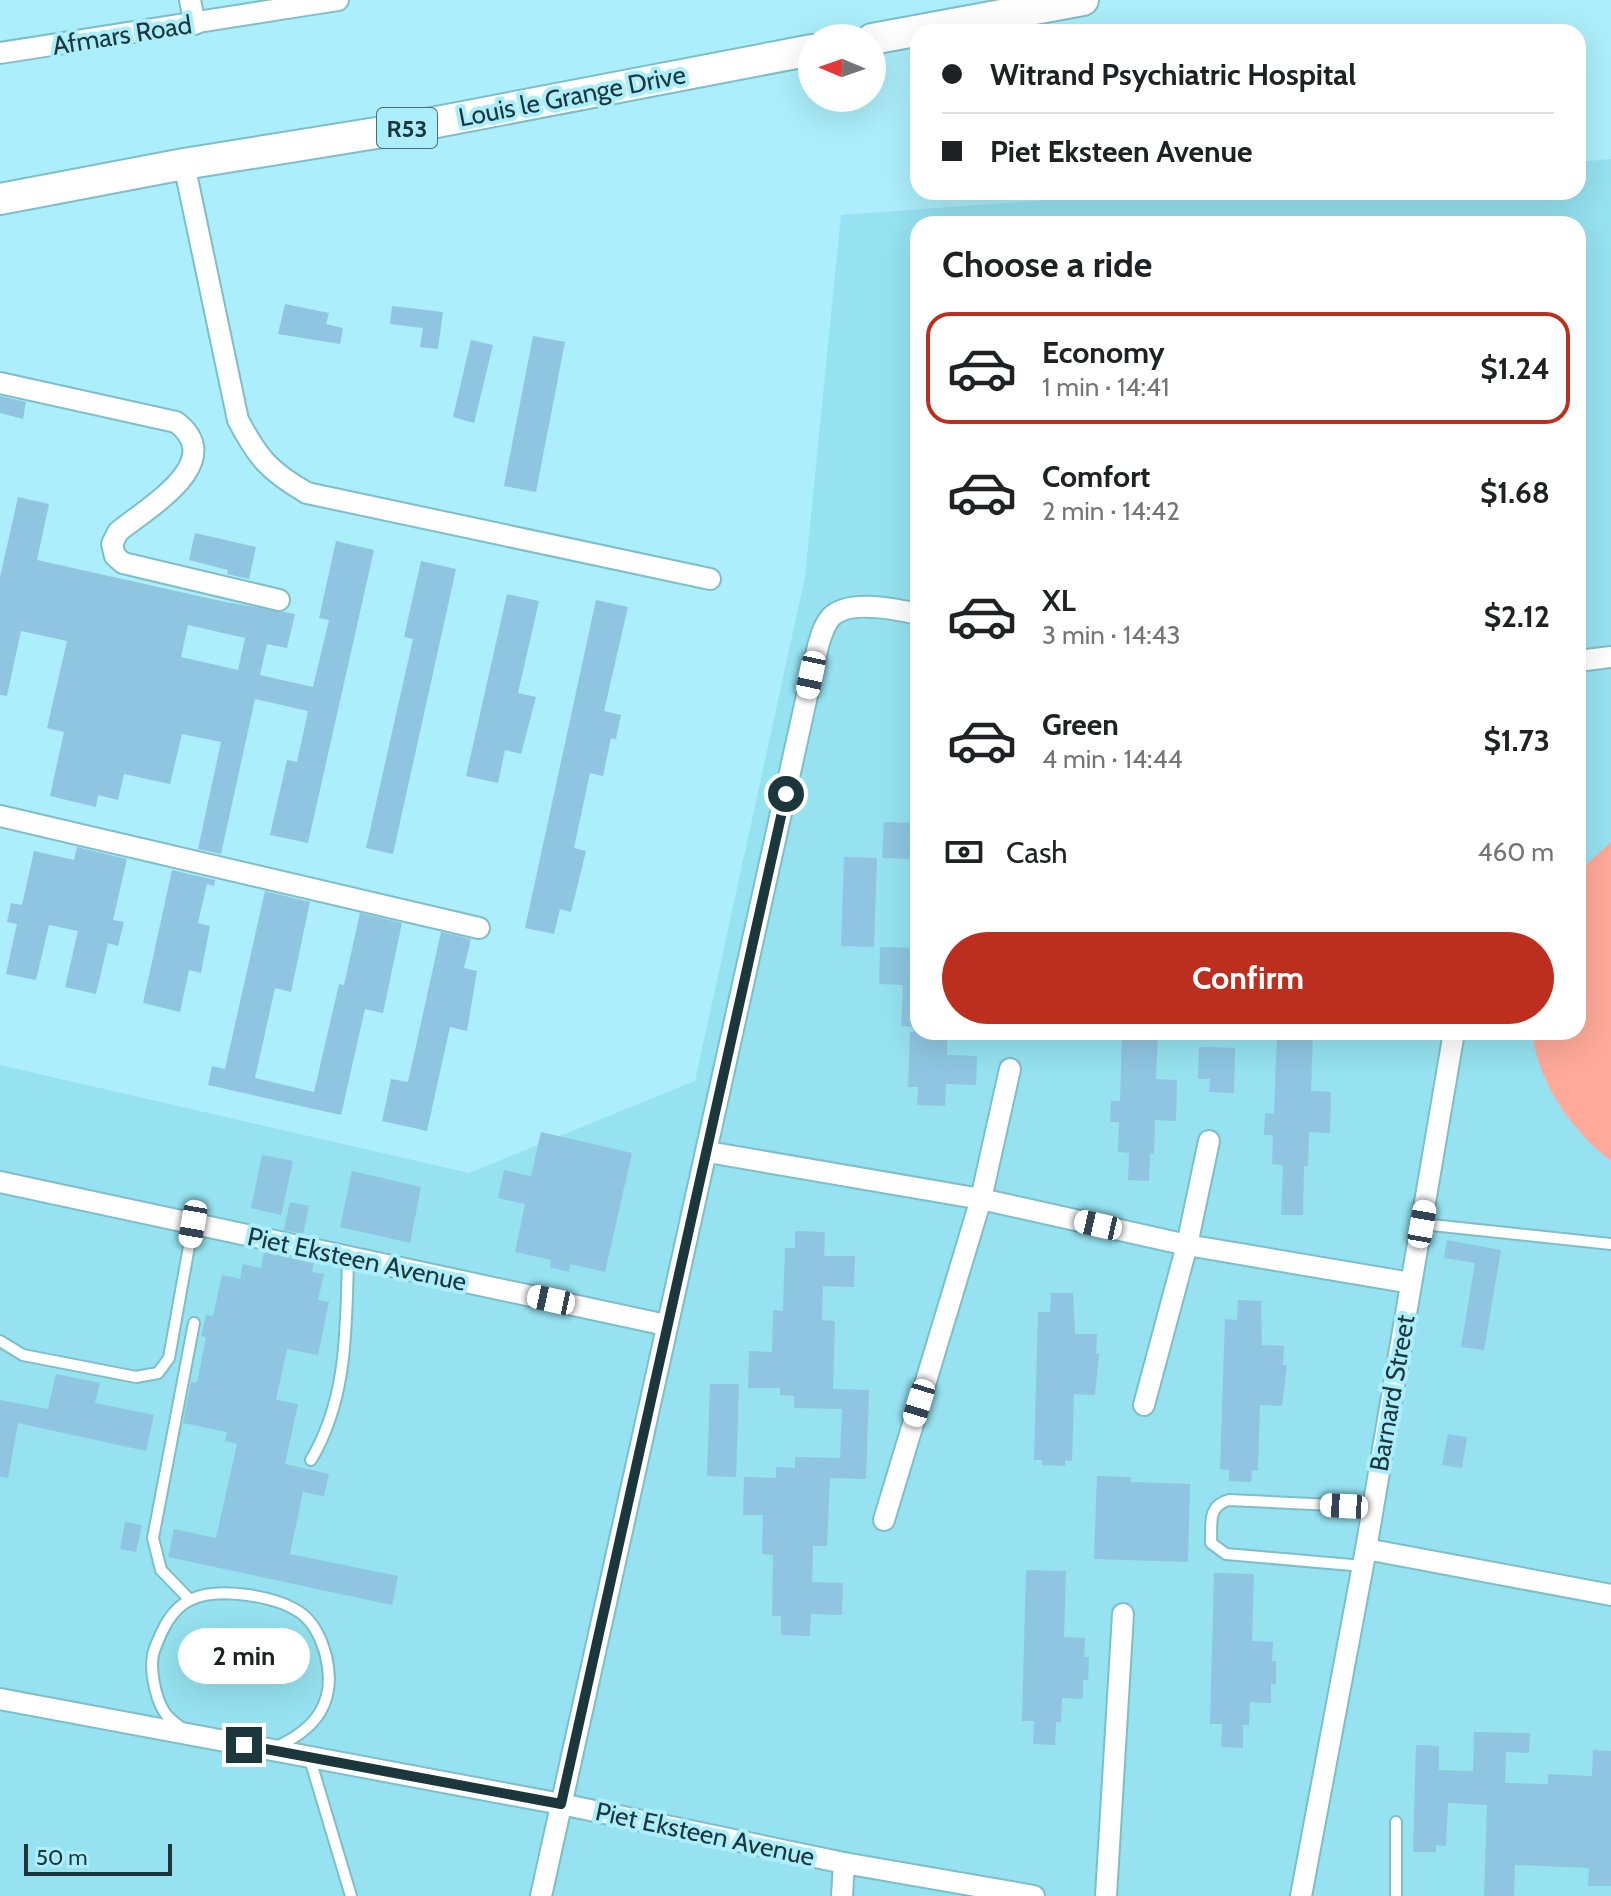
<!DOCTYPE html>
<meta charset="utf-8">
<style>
:root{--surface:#fff;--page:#f2f2f2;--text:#202124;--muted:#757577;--line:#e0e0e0;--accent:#bc2f1e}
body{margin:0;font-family:Cabin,sans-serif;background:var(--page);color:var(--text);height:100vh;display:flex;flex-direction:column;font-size:30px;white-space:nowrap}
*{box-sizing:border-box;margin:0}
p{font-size:26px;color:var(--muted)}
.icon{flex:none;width:44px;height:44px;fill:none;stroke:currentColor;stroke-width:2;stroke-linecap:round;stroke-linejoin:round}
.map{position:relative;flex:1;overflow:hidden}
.details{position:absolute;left:910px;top:216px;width:676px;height:824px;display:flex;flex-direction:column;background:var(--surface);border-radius:24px;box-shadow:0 8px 32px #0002}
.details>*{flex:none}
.banner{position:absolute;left:910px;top:24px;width:676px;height:176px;border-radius:24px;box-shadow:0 8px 32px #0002;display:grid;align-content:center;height:176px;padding:0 32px;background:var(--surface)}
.needle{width:52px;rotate:272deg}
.tools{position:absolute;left:798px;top:24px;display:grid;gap:16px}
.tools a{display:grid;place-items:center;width:88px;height:88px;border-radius:50%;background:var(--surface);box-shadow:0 8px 32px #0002;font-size:40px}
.scale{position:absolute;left:24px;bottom:20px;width:148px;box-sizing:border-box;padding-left:8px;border:4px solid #1c373c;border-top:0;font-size:22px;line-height:28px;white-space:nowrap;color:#1c373c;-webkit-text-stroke:6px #aceefb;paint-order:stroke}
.end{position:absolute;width:36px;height:36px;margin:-18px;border:10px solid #1c373c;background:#fff;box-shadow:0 0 0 4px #fff}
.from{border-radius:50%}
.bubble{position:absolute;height:56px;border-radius:28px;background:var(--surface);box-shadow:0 8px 32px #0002;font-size:26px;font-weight:700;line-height:56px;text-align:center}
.car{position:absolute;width:24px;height:48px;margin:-24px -12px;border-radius:10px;box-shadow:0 0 6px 2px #0007;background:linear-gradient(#fff 24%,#345 0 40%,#fff 0 76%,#345 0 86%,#fff 0)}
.banner b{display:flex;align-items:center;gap:28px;height:76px;font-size:30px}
.banner b+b{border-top:2px solid var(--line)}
.banner i{width:20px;height:20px;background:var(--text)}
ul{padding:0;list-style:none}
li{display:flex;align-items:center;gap:24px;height:112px;margin:0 16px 12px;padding:0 16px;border:4px solid transparent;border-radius:24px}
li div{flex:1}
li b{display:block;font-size:30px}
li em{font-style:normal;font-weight:700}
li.on{border-color:var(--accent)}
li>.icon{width:72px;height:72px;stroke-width:1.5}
h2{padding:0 32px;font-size:36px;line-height:96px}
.pay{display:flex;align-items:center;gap:20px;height:88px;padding:0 32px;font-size:30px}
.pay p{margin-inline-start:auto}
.button{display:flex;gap:16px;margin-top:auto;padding:16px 32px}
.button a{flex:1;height:92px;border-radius:48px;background:var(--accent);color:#fff;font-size:32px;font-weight:700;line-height:92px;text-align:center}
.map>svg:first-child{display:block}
.built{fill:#96e2f0;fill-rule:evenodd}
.green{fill:#fea999}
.building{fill:#8fc5e0;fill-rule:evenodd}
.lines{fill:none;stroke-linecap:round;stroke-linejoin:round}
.lane-casing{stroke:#7dbeca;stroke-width:14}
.street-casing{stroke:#7dbeca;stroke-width:24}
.primary-casing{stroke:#7dbeca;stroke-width:34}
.lane{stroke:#fff;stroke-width:10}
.street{stroke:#fff;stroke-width:20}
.primary{stroke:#fff;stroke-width:30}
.route{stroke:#1c373c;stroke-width:10}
.labels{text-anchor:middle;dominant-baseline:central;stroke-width:8;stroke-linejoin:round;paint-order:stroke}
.shield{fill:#aceefb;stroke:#476e75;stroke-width:2}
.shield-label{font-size:24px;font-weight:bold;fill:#1c373c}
.street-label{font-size:26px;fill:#1c373c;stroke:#aceefb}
</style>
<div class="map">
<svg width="1611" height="1896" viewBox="0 0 1611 1896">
<rect width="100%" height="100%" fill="#aceefb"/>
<path class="built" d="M1611 159V1896H0V1065L469 1173 695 1081 805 577 841 215 1156 192H1578V162ZM918 224H1578V1032H918Z"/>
<path class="green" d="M1611 842V1161C1570 1129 1539 1084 1532 1032H1578V872Z"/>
<g class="building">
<polygon points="285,304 329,313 326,324 343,328 340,344 278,334"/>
<polygon points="392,306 443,312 438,349 420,347 423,328 390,324"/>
<polygon points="533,336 565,342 536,492 504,486"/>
<polygon points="471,340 493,345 474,423 453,417"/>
<polygon points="0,396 26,402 23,419 0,413"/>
<path d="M18 497 49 504 37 560 221 601 295 614 287 648 267 644 260 675 313 687 329 620 319 618 336 541 374 550 308 843 270 835 287 760 297 762 308 711 255 699 221 854 198 849 221 742 182 734 170 784 124 774 118 800 98 795 96 807 50 796 64 732 47 728 67 641 21 631 7 696 0 695V577ZM188 625 245 638 238 670 181 657Z"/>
<polygon points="195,533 256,547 249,579 227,574 228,570 189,560"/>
<polygon points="421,561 456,569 393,854 366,848 413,639 404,637"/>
<polygon points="507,594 539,601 518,693 536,697 521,754 505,750 498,783 466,776"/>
<polygon points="596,600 628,607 604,711 621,715 616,739 611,738 603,776 590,773 574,848 586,851 571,912 560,909 554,934 525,928"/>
<polygon points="884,822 918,823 918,859 882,858"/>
<polygon points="77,847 127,859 113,920 124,922 118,946 108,943 96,994 65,987 78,931 49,925 36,980 6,974 17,924 7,922 11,903 22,905 34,851 74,860"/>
<polygon points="844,857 877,858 874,947 841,946"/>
<polygon points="172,870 215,880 214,886 207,884 198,923 210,926 201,973 189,970 180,1012 143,1003"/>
<polygon points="265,891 310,902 291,992 275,988 255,1078 314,1092 339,984 344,985 360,913 402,923 383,1013 365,1009 341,1115 208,1085 212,1066 225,1069"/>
<polygon points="441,932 471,939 464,968 477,971 467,1031 450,1027 427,1131 382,1121 391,1079 408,1082"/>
<polygon points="880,947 918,948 918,1027 901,1026 903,985 879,984"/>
<polygon points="910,1032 947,1032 947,1055 977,1056 976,1085 946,1084 945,1106 917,1105 918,1087 908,1087"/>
<polygon points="1122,1032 1158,1032 1156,1079 1177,1080 1176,1121 1155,1120 1154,1154 1150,1153 1149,1181 1128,1180 1129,1153 1118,1152 1119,1122 1110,1122 1111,1101 1120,1101"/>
<polygon points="1277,1032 1313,1032 1311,1091 1331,1092 1330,1133 1309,1132 1308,1166 1304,1166 1303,1215 1281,1215 1283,1165 1272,1164 1273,1135 1264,1135 1265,1113 1274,1114"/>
<polygon points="1199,1047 1235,1048 1234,1093 1209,1092 1210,1079 1198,1079"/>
<polygon points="541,1132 632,1153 605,1272 570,1264 569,1272 550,1267 551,1260 515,1252 525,1204 498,1198 504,1170 531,1176"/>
<polygon points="262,1155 293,1161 281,1215 251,1208"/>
<polygon points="352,1171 421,1187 410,1243 340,1227"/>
<polygon points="290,1202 309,1206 303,1234 284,1230"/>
<polygon points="795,1231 825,1232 824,1256 855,1256 854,1287 823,1286 822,1320 835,1321 833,1389 869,1390 866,1479 830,1478 827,1546 813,1546 812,1582 843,1583 842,1615 811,1614 810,1636 781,1635 781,1616 772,1616 773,1555 762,1554 763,1515 743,1515 744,1477 776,1478 776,1467 795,1468 795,1457 840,1458 842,1409 794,1408 794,1396 780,1395 780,1388 748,1388 749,1351 772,1352 773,1310 783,1311 785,1248 795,1248"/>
<polygon points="1447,1240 1501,1250 1484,1350 1461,1347 1475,1263 1444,1258"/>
<polygon points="264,1252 314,1263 312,1272 324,1274 318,1300 329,1302 318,1355 287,1349 276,1400 298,1404 285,1464 329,1474 324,1496 303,1492 290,1554 398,1576 392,1605 168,1557 174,1529 216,1538 237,1444 225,1441 227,1432 183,1423 191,1382 197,1383 206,1337 201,1336 206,1315 213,1316 222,1275 240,1279 243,1264 261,1268"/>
<polygon points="1051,1293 1073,1293 1075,1334 1097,1334 1096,1354 1099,1354 1095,1395 1074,1394 1072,1461 1065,1460 1065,1466 1042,1465 1042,1460 1034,1460 1038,1312 1050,1312"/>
<polygon points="1238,1300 1261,1301 1262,1345 1284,1346 1283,1365 1287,1365 1282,1406 1260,1405 1258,1471 1252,1470 1251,1482 1229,1481 1229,1470 1220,1469 1225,1319 1237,1320"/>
<polygon points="56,1374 100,1383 95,1403 154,1415 146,1451 18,1423 8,1478 0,1477 0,1400 48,1409"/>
<polygon points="710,1384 739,1384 736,1477 707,1476"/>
<polygon points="1448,1434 1467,1437 1462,1468 1442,1465"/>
<polygon points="1097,1476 1131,1477 1131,1482 1190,1484 1188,1562 1094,1559"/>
<polygon points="125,1522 142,1525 136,1552 120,1549"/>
<polygon points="1026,1570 1066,1571 1064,1637 1085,1638 1084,1657 1089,1657 1088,1680 1083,1680 1083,1699 1062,1698 1061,1722 1056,1722 1055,1745 1033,1744 1034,1721 1022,1721"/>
<polygon points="1214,1573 1254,1574 1252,1641 1273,1642 1272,1661 1276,1661 1276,1684 1271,1684 1271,1703 1250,1702 1249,1725 1243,1725 1243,1748 1221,1747 1222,1724 1210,1724"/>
<polygon points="1474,1732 1530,1733 1529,1753 1506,1752 1505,1783 1548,1784 1548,1774 1592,1776 1593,1750 1611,1751 1611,1886 1588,1886 1589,1868 1515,1865 1514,1896 1484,1896 1487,1805 1448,1803 1446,1846 1436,1845 1436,1852 1413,1852 1416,1745 1439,1746 1439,1770 1473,1771"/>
</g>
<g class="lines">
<g class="lane-casing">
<g id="lane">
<polyline points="1422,1224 1611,1244"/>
<polyline points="0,1341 23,1355 136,1377 158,1373 169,1358 193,1224"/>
<path d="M311 1460C348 1398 346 1327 348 1257"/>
<path d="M1363 1566 1226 1554 1211 1543C1212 1523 1207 1506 1229 1500L1373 1507"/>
<polyline points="190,1600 161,1570 153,1538 194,1323"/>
<path d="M184 1730C178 1725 169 1719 165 1713 155 1698 148 1665 155 1648 162 1630 171 1609 190 1600 218 1586 278 1596 302 1614 315 1624 322 1641 326 1656 337 1702 316 1729 276 1747"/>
<polyline points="309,1756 351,1896"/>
<polyline points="1396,1822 1396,1896"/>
</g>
</g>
<g class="street-casing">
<g id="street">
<polyline points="190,0 195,24"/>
<polyline points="0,53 338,0"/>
<path d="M184 164 238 420C258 458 269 471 307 493L710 579"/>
<path d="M0 383 176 422C229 462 147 508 118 532L112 544 115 556 123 563 279 600"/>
<polyline points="1578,661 1611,657"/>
<polyline points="0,816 479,928"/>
<polyline points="708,1152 981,1199 1187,1245 1411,1283"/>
<polyline points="0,1182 666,1325"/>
<polyline points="1144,1405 1187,1245 1209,1141"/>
<polyline points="884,1520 981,1199 1010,1069"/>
<polyline points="1366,1549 1611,1595"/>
<polyline points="0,1699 561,1804 844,1863 1034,1896"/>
<path d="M541 1896 818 646C821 636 824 625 831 617 849 599 896 609 918 614"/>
<polyline points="842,1896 844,1863"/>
<polyline points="1106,1896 1123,1614"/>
<polyline points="1301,1896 1366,1549 1454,1032"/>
</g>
</g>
<g class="primary-casing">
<g id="primary">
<polyline points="872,39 1083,0"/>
<polyline points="0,199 184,164 395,130 812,50"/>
</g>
</g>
<use href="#lane" class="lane"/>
<use href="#street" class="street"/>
<use href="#primary" class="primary"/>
</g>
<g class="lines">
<polyline class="route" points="244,1745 561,1804 786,794"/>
</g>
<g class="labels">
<rect class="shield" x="377" y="108" width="60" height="40" rx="6"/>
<g class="shield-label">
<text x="407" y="128">R53</text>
</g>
<g class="street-label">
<text transform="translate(122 35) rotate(-9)">Afmars Road</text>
<text transform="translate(572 96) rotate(-11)">Louis le Grange Drive</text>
<text transform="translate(357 1259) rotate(12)">Piet Eksteen Avenue</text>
<text transform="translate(1392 1393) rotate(-80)">Barnard Street</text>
<text transform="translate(705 1834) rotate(12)">Piet Eksteen Avenue</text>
</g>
</g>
</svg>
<div class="tools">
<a><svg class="needle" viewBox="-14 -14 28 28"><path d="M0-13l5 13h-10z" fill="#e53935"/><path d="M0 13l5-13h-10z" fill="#757577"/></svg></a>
</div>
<div class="scale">50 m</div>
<i class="end from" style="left:786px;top:794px"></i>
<i class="end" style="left:244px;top:1745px"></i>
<div class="bubble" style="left:178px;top:1628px;width:132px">2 min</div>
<i class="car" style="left:811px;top:675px;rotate:192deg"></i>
<i class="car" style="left:193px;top:1224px;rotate:190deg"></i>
<i class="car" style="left:1422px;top:1224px;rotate:10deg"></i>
<i class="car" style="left:1098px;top:1225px;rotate:283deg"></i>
<i class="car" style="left:551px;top:1300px;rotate:282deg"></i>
<i class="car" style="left:919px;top:1403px;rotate:197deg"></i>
<i class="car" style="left:1344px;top:1506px;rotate:273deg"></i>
<div class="banner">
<b><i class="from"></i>Witrand Psychiatric Hospital</b>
<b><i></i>Piet Eksteen Avenue</b>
</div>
<section class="details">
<h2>Choose a ride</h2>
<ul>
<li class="on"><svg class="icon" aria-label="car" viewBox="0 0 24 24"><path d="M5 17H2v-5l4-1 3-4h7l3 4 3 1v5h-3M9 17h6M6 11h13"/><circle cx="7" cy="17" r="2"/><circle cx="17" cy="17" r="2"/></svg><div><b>Economy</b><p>1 min · 14:41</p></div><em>$1.24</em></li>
<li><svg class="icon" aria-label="car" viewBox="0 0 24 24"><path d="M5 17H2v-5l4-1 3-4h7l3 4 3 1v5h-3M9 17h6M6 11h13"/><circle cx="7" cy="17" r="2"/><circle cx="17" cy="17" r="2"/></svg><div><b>Comfort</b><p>2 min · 14:42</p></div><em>$1.68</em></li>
<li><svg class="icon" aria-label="car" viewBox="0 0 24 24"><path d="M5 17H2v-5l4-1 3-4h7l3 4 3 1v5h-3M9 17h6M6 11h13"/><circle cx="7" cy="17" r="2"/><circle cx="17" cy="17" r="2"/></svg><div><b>XL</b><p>3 min · 14:43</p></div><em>$2.12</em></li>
<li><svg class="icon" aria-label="car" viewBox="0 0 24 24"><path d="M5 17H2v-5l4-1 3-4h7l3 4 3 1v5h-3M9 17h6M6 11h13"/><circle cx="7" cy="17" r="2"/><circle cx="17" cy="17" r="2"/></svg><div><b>Green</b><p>4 min · 14:44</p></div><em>$1.73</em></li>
</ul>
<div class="pay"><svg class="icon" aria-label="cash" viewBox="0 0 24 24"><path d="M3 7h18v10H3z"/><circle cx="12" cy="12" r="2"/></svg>Cash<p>460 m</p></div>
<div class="button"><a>Confirm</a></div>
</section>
</div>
